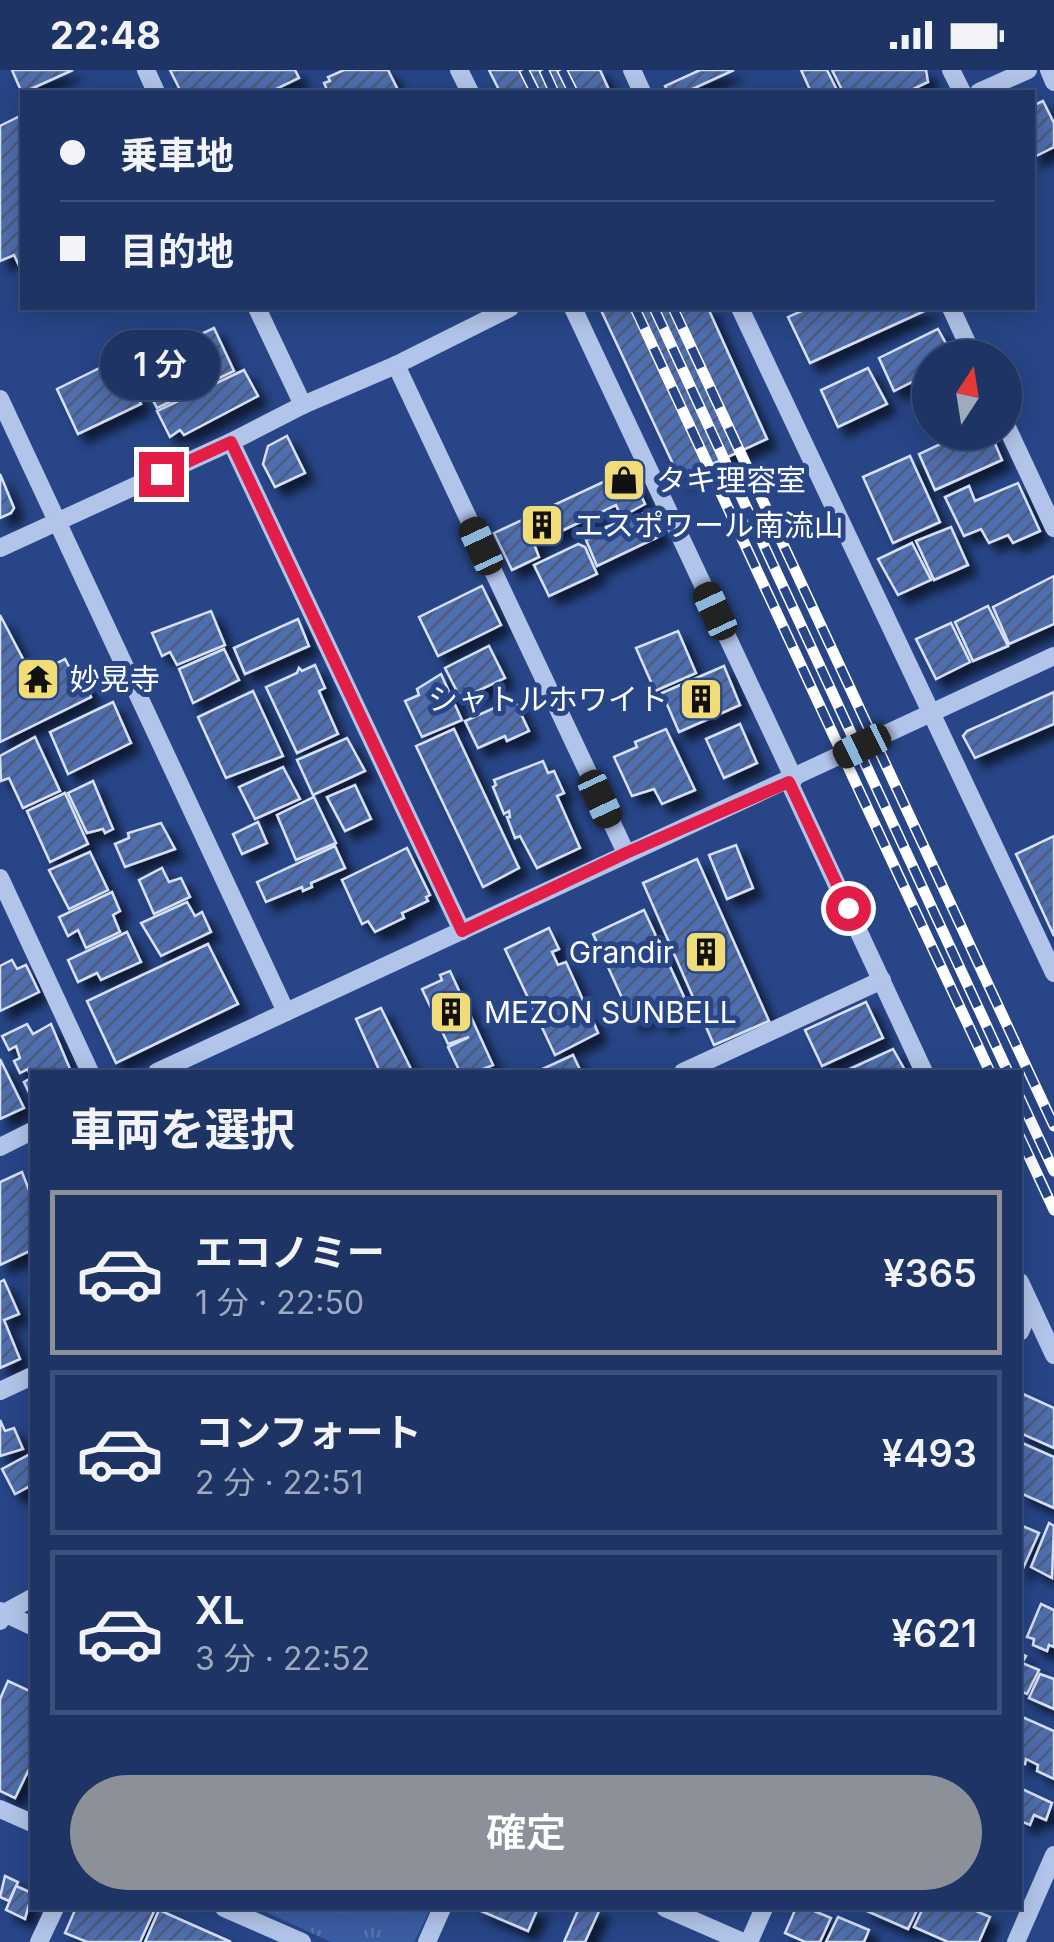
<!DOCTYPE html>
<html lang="ja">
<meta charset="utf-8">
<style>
:root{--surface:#1d3465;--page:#253c6b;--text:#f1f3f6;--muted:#a0aabf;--line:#3b4f79;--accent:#8c9099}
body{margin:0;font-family:Inter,"Noto Sans JP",sans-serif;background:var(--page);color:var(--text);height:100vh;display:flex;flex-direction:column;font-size:38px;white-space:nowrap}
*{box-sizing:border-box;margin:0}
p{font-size:32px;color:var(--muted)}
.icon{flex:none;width:55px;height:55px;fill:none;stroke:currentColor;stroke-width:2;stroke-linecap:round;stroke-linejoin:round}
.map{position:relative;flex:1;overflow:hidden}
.drawer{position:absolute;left:30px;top:1000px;width:992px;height:840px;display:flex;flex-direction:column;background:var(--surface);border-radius:0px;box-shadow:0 5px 25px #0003,0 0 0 2px var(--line)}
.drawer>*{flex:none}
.top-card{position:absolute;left:20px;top:20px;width:1015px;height:220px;border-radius:0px;box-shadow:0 5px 25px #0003,0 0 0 2px var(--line);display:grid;align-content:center;height:220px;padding:0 40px;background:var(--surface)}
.needle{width:65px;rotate:12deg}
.tools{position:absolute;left:912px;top:270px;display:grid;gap:20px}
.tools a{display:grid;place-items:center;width:110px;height:110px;border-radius:50%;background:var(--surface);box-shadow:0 5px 25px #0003,0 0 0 2px var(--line);font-size:50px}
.end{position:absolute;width:45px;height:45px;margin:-22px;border:12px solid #e11d48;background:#fff;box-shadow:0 0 0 5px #fff}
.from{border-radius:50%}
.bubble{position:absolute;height:70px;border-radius:35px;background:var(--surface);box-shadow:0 5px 25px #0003,0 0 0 2px var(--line);font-size:32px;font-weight:600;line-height:70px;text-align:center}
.car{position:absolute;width:30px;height:60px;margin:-30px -15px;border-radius:12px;box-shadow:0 0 8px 2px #0007;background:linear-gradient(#222 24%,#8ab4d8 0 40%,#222 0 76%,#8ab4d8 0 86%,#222 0)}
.top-card b{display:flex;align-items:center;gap:35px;height:95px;font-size:38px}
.top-card b+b{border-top:2px solid var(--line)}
.top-card i{width:25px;height:25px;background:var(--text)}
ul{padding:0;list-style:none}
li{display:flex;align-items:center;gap:30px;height:165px;margin:0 20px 15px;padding:0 20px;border:5px solid var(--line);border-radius:0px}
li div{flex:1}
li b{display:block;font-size:38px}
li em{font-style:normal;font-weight:600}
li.on{border-color:var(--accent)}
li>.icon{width:90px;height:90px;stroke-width:1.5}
h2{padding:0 40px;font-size:45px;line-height:120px}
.action{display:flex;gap:20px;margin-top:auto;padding:20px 40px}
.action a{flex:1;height:115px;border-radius:60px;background:var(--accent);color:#fff;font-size:40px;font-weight:600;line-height:115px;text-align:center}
.status{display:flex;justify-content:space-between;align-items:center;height:70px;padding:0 50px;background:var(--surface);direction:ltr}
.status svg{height:28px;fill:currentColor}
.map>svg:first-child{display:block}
.grass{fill:url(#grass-tufts)}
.building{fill:url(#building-hatch);stroke:#d6e1f7;stroke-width:2.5;filter:url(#shadow)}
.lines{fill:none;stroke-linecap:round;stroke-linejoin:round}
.minor{stroke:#b2c4e9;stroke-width:18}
.rail-casing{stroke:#fff;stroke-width:11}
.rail{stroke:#274587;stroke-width:8;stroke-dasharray:22;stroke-linecap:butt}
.route{stroke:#e11d48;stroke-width:12}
.labels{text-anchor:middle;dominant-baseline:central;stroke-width:10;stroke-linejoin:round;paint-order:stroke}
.poi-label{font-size:30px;fill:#fff;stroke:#274587;text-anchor:start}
</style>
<div class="status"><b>22:48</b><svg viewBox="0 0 49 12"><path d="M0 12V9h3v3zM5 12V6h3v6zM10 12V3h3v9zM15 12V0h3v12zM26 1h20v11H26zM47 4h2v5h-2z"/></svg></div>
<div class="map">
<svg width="1054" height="1872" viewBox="0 0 1054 1872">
<defs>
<pattern id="grass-tufts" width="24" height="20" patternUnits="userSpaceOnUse" patternTransform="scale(2.5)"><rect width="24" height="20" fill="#3b5da4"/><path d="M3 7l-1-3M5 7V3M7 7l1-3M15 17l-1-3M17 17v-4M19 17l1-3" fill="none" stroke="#5875b2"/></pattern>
<pattern id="building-hatch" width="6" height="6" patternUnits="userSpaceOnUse" patternTransform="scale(2.5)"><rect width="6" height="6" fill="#4f6eaf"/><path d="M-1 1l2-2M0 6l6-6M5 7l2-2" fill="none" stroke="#4d5b79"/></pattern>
<filter id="shadow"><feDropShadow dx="9" dy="9" stdDeviation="5" flood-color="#0009"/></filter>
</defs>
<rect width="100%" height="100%" fill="#274587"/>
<polygon class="grass" points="257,1838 431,1838 414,1872 331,1872"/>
<g class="building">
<polygon points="12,0 73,0 22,23"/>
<polygon points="170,0 295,0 299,8 270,22 181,22"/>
<polygon points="344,0 388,0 399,22 328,22 324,13 330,11 328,7"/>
<polygon points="489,0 600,0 610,22 500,22"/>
<polygon points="700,0 734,0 686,22 668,22 665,16"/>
<polygon points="801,0 827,0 838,22 811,22"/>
<polygon points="832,0 926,0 928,12 907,22 843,22"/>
<polygon points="1043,31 1054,53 1054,77 1032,88 1032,36"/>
<polygon points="22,45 22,202 14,185 0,191 0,56"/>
<polygon points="600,238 708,238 767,369 680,409"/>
<polygon points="808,238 931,238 810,293 788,247"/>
<polygon points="214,258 234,301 157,338 146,317 157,312 146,290"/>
<polygon points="938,259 954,288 930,288 930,303 894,321 879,288"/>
<polygon points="118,289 141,334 78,364 57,319"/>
<polygon points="868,298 887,334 838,357 821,320"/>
<polygon points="244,300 258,326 184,365 180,360 170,367 157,341"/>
<polygon points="966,362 990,362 1002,390 935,420 919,384"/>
<polygon points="287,366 305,403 275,417 263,394 268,376"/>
<polygon points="910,386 940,452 893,473 863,407"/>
<polygon points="629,400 645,434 621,447 616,435 534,474 539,487 512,500 494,463"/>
<polygon points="0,404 14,438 11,443 0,448"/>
<polygon points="1018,413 1040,461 1013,473 1008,465 989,473 981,459 964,466 945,427 969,416 975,431"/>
<polygon points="647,442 660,464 658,467 597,496 586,470 607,461 606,457"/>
<polygon points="951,457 968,495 934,510 916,471"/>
<polygon points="912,473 931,510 898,525 878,489"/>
<polygon points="578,474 585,477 597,504 549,526 534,495"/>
<polygon points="1054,506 1054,554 1009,574 993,537"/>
<polygon points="482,516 501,555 438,586 419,547"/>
<polygon points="988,536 1008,576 973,591 955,552"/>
<polygon points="211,541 225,575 177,595 170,582 162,586 152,563"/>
<polygon points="0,545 32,606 65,589 77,612 84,605 91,627 0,672"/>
<polygon points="298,549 309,576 245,604 234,578"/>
<polygon points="951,553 970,592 936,609 916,569"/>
<polygon points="678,561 696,603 655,621 636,578"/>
<polygon points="489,576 505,608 461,629 445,598"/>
<polygon points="224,579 239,610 193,633 179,599"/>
<polygon points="315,595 325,618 319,621 338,664 297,683 266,617 297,603 299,598 302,601"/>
<polygon points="724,596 740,635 679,662 662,623"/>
<polygon points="441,604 462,650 422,667 405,631 419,625 417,619"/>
<polygon points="253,621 283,686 226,708 198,647"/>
<polygon points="1054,622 1054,654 975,688 963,666 967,661"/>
<polygon points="514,629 529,661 507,671 505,666 478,678 465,651"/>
<polygon points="113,632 131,673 68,704 50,662"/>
<polygon points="740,654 757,693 724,708 706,669"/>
<polygon points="454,659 519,798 483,817 416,676"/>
<polygon points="666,659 695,720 662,734 654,719 632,726 614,687 637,677 635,672"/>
<polygon points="35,667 60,721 23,738 9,708 1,711 0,686"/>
<polygon points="347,668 365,701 313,725 297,690"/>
<polygon points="543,691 548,703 554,701 564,723 557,726 580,778 537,798 520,766 515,768 507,747 510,747 509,741 504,744 493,717 496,715 494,710"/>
<polygon points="283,697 300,729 255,749 239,717"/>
<polygon points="93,711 113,759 105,763 103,759 87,763 68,723"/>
<polygon points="355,715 371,749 345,761 327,727"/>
<polygon points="65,723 88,774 50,792 27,741"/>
<polygon points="314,727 336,773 296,790 277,745"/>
<polygon points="258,752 267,773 242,784 233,764"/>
<polygon points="161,753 175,779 125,797 115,774 129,768 128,763"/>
<polygon points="1054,766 1054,866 1016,784"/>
<polygon points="736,775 753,818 727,829 709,785"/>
<polygon points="335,776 345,798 311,813 312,817 303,821 302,817 266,832 257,812"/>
<polygon points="407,778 430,825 426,827 428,831 402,843 404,848 375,862 368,851 362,854 342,810"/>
<polygon points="90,782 108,820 69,839 49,800"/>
<polygon points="697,789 769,951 714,975 643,813"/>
<polygon points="162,798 169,812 181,808 190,827 154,844 139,810"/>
<polygon points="112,822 120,841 113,845 120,862 86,878 78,860 68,866 59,847"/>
<polygon points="187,832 195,846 202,842 211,862 161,886 141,853"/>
<polygon points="644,840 690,940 661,953 655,943 633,952 593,864"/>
<polygon points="549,858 559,879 552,882 558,895 566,892 583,930 576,933 583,947 590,944 598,963 555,985 505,879"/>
<polygon points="127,862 141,892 101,910 97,903 78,912 68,890"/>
<polygon points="208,874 238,934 116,993 87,931"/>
<polygon points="12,890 17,899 26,895 39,922 0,941 0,896"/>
<polygon points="450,901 493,995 476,1002 460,1002 448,977 469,967 448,974 422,919 442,910 440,905"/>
<polygon points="866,932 883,968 822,996 805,960"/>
<polygon points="381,938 412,1001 409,1002 380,1002 356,949"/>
<polygon points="27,954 33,964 51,954 70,999 65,1002 32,1002 32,1029 24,1012 31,1008 28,999 20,1003 14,991 20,988 16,976 9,980 2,966"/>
<polygon points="893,979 906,1002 843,1002"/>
<polygon points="573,985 581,1002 536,1002"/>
<polygon points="0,989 24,1038 0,1049"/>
<polygon points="22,1102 32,1128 32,1180 0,1195 0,1112"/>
<polygon points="4,1210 19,1244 4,1250 20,1289 0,1298 0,1212"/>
<polygon points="1023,1324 1054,1338 1054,1378 1020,1363"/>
<polygon points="0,1350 5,1361 14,1358 23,1379 0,1386"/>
<polygon points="1020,1372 1054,1387 1054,1438 1020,1423"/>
<polygon points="32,1383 32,1415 15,1424 2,1399"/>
<polygon points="1049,1453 1054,1456 1052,1508 1031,1497"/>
<polygon points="1020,1455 1039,1463 1020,1505"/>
<polygon points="1041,1534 1054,1540 1054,1577 1049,1575 1047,1581 1033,1575 1034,1569 1027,1567"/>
<polygon points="1020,1583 1026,1586 1022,1593 1039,1600 1027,1624 1020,1621"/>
<polygon points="1040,1604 1054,1609 1054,1639 1029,1628"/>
<polygon points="8,1611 32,1622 32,1693 15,1728 0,1721 0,1629"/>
<polygon points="1020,1646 1054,1661 1054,1709 1037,1701 1038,1695 1026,1689 1025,1694 1020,1691"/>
<polygon points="1020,1718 1052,1733 1046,1750 1034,1745 1030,1755 1020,1751"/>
<polygon points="5,1806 18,1812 9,1831 0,1827"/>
<polygon points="16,1816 32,1823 25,1849 6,1840"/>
<polygon points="76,1838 151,1838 155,1839 140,1872 87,1872 65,1863"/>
<polygon points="474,1838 538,1838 528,1861"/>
<polygon points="579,1838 600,1839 585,1872 564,1872"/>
<polygon points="796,1838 807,1838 831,1848 820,1872 805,1872 785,1863"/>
<polygon points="860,1838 918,1838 908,1859"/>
<polygon points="923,1838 969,1838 990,1847 979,1872 948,1872 914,1857"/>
<polygon points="159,1840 231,1872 145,1872"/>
<polygon points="838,1847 869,1860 864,1872 826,1872"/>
</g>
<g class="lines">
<g class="minor">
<polyline points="146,0 156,22"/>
<polyline points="459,0 470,22"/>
<polyline points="632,0 642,22"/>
<polyline points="951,0 962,22"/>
<polyline points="1049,0 1054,12"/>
<polyline points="979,22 1028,0"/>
<polyline points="257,238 303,335"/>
<polyline points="573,238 794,709"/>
<polyline points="740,238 1054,903"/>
<polyline points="951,238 974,288"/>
<polyline points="396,295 626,783"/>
<polyline points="0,329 286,942"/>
<polyline points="1005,353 1054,458"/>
<polyline points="231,372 462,861"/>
<polyline points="0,478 231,372 303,335 396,295 510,238"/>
<polyline points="789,712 924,1002"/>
<polyline points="0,808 90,1002"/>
<polyline points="157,1002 1054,586"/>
<polyline points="683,1002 882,910"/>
<polyline points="0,1077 32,1061"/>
<polyline points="1020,1212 1054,1285"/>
<polyline points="1020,1262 1031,1236"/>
<polyline points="0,1321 32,1306"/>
<polyline points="0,1541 32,1556"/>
<polyline points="0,1551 4,1543 32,1528"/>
<polyline points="0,1739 32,1753"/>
<polyline points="224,1838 302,1872"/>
<polyline points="665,1838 743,1872"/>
<polyline points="39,1872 55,1838"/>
<polyline points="427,1872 442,1838"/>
<polyline points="749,1872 764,1838"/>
<polyline points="1016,1872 1054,1785"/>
</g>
<g class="rail-casing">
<g id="rail">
<polyline points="524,0 535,22"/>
<polyline points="544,0 554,22"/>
<polyline points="562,0 573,22"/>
<polyline points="635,238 990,1002"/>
<polyline points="654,238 1008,1002"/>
<polyline points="673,238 1054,1056"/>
<polyline points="1020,1028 1054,1101"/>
<polyline points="1020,1067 1054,1140"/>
</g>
</g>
<use href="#rail" class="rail"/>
</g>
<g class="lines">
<polyline class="route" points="161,404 231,372 462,861 626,783 789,712 848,838"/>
</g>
<defs>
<g id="shop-square" transform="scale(2.25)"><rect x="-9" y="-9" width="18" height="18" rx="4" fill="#f1dd78" stroke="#274587"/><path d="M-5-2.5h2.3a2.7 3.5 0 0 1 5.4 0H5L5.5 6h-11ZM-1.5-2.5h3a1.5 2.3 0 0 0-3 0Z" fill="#111"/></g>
<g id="building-square" transform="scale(2.25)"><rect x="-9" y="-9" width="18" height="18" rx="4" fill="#f1dd78" stroke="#274587"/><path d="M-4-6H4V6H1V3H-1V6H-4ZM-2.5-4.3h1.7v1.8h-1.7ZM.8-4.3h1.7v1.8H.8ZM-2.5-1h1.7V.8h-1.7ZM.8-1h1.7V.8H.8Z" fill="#111"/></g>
<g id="temple-square" transform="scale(2.25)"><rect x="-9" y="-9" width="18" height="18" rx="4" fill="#f1dd78" stroke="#274587"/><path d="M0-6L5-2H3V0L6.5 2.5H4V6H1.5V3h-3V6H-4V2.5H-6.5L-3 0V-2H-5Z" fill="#111"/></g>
</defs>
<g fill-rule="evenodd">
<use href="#shop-square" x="624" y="410"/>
<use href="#building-square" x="542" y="455"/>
<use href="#temple-square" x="38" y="609"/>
<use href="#building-square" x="701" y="629"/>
<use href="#building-square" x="706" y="882"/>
<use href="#building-square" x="451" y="942"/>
</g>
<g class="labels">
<g class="poi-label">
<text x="656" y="410">タキ理容室</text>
<text x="574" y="455">エスポワール南流山</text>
<text x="70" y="609">妙晃寺</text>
<text x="668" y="629" text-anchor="end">シャトルホワイト</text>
<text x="674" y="882" text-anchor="end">Grandir</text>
<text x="484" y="942">MEZON SUNBELL</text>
</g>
</g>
</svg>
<div class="tools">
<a><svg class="needle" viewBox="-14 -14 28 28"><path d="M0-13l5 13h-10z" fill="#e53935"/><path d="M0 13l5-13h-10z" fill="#a0aabf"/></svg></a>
</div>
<i class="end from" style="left:848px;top:838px"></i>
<i class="end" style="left:161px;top:404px"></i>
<div class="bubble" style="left:100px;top:260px;width:120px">1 分</div>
<i class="car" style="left:481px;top:476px;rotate:335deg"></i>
<i class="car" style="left:715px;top:541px;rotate:335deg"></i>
<i class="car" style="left:862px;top:676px;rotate:244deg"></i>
<i class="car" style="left:600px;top:729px;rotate:155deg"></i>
<div class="top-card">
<b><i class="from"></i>乗車地</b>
<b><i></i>目的地</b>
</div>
<section class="drawer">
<h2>車両を選択</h2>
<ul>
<li class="on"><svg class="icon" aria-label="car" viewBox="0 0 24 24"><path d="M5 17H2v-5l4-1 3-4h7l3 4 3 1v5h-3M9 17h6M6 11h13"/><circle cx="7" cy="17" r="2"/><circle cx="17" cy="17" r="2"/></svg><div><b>エコノミー</b><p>1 分 · 22:50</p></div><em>¥365</em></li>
<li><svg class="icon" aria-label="car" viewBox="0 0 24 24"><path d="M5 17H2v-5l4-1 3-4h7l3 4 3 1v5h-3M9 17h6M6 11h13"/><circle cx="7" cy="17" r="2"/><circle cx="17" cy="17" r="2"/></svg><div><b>コンフォート</b><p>2 分 · 22:51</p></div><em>¥493</em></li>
<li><svg class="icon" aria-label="car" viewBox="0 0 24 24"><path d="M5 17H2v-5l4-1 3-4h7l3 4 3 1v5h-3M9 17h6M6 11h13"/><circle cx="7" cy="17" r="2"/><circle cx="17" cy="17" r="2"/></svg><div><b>XL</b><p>3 分 · 22:52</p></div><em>¥621</em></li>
</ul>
<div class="action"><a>確定</a></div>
</section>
</div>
